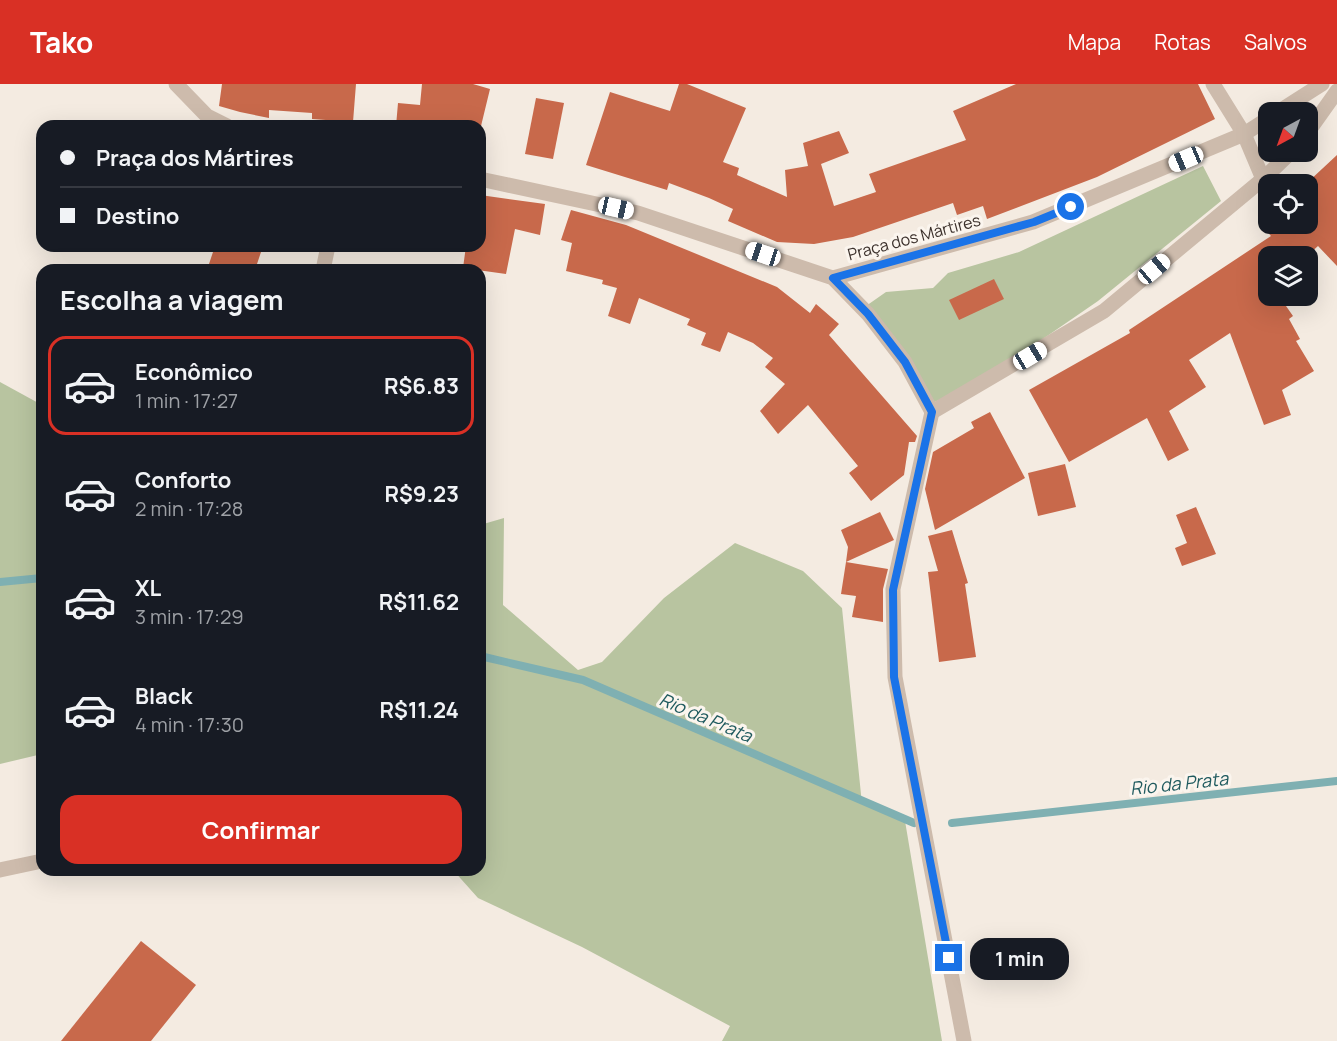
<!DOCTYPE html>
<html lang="pt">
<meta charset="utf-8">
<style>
:root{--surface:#171b24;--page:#242831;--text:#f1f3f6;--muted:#9ea1a6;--line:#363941;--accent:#d93025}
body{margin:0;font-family:Manrope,sans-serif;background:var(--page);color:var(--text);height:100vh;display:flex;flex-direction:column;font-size:22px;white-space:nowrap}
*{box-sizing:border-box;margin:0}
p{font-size:20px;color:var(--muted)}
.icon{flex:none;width:33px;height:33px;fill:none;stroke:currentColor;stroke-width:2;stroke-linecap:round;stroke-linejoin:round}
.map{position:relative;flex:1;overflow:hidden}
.side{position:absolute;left:36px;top:180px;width:450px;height:612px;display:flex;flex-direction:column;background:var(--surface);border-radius:18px;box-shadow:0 6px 24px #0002}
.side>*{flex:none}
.hud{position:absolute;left:36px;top:36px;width:450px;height:132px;border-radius:18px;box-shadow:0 6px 24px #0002;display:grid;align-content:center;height:132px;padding:0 24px;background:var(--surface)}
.needle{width:39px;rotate:221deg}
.fabs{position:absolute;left:1258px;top:18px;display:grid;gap:12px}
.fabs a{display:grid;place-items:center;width:60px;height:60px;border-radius:12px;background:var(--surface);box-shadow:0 6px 24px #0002;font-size:30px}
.end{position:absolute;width:27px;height:27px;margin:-14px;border:8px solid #1a73e8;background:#fff;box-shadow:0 0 0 3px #fff}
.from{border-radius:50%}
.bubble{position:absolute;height:42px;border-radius:18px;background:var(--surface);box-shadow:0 6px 24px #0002;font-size:20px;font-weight:700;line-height:42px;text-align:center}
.car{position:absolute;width:18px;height:36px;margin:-18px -9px;border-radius:8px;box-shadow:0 0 4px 2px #0007;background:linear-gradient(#fff 24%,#345 0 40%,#fff 0 76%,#345 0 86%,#fff 0)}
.hud b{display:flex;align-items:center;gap:21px;height:57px;font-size:22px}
.hud b+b{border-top:2px solid var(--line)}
.hud i{width:15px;height:15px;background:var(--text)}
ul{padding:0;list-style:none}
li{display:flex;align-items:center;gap:18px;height:99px;margin:0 12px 9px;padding:0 12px;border:3px solid transparent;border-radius:18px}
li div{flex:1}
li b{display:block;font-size:22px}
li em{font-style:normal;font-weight:700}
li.selected{border-color:var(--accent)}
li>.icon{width:54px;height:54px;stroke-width:1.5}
h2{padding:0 24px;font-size:27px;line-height:72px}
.action{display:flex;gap:12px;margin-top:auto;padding:12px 24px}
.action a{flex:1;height:69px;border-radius:18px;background:var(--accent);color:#fff;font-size:24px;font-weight:700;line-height:69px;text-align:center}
header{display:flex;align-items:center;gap:36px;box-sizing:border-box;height:84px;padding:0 30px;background:var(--accent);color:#fff}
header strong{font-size:28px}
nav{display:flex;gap:33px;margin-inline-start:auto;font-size:21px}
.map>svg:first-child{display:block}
.green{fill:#b8c4a0}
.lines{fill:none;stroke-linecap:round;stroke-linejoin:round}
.stream{stroke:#7fb0b2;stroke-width:8}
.building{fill:#c8694b}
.minor{stroke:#cdbbac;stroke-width:15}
.tertiary{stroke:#cdbbac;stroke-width:15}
.route{stroke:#1a73e8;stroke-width:8}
.labels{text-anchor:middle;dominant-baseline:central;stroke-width:6;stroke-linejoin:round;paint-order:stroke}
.street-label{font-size:16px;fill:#3b302b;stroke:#fbf5ee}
.water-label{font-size:18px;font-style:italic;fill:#1f5a5e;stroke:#fbf5ee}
</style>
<header>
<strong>Tako</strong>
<nav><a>Mapa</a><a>Rotas</a><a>Salvos</a></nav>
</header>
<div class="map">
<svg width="1337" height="957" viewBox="0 0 1337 957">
<rect width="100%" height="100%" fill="#f4ebe1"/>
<g class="green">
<polygon points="1203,82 1221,117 1098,217 979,299 932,319 866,222 886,208 933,204 948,189 1019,168"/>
<polygon points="0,298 42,321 42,670 0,680"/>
<polygon points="504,434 503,521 578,586 602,578 664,514 735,459 803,487 842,524 862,720 904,731 942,957 722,957 730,942 582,863 478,814 453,786 480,786 480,441"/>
</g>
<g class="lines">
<g class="stream">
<polyline points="0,498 42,494"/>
<polyline points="480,572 583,596 914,739"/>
<polyline points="952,739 1337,697"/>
</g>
</g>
<g class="building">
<polygon points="222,0 356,0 353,38 312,35 312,29 269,26 269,34 240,28 219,22"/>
<polygon points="422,0 473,0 490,5 481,42 396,42 398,19 420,21"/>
<polygon points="679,0 687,0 746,24 723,78 739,84 737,91 787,113 785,86 808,82 803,59 839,47 849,69 821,80 834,122 876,108 869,90 966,56 953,27 1016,0 1198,0 1215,35 1097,93 987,135 983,122 957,131 953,119 853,153 814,160 777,158 728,137 733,125 709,114 669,99 667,106 586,81 610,8 670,27"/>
<polygon points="536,14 564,19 553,75 525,70"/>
<polygon points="1337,71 1337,182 1318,162 1307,172 1269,172 1269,212 1279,212 1293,232 1289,235 1300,255 1296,257 1314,287 1282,306 1291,331 1264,341 1230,249 1189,276 1206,303 1169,327 1189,366 1168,377 1147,334 1069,378 1029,306 1130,249 1129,246 1271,152 1260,140 1308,140 1308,98"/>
<polygon points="480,111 545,120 540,151 515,145 506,190 463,184 466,162 480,162"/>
<polygon points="571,126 626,141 777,203 810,229 816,220 839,240 829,251 917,352 915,358 909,358 904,391 871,417 849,389 858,382 808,321 778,350 760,327 785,300 765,283 773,274 753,259 728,248 720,268 701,261 706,249 687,241 690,235 639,214 630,240 608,232 617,204 602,200 603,196 566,187 572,159 561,156"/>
<polygon points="215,162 263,162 255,186 207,186"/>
<polygon points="994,195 1004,215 959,236 949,216"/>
<polygon points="990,328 1025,394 935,446 925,405 933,368 974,344 971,338"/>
<polygon points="1065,380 1076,423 1038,432 1028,389"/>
<polygon points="1196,423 1216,470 1182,482 1175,464 1187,459 1176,431"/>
<polygon points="880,428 894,456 846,478 848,463 841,446"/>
<polygon points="952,446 968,499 965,500 976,573 939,578 928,488 938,487 928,452"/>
<polygon points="846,478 888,485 883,505 883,538 852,533 856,512 841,510"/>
<polygon points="141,857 196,901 151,957 61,957"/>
</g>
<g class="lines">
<g class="minor">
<polyline points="323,186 328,162"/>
<polyline points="0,786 42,777"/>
</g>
<g class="tertiary">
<polyline points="176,0 207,32 227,42"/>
<polyline points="1213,0 1244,50 1263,95"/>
<polyline points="1278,28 1322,0"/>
<polyline points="1308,48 1337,7"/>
<polyline points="480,95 638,129 833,194 868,230 905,278 932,328"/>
<polyline points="833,194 1033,138 1244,50 1269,34"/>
<polyline points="932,328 893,505 895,593 964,957"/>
<polyline points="932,328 1104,227 1263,95 1291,68"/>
</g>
</g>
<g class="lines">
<polyline class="route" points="949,874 894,593 893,506 932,328 905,278 868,230 833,194 1034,138 1071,123"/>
</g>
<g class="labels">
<g class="street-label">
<text transform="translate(914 153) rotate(-15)">Praça dos Mártires</text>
</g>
<g class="water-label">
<text transform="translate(706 633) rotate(23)">Rio da Prata</text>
<text transform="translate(1179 699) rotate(-6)">Rio da Prata</text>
</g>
</g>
</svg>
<div class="fabs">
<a><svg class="needle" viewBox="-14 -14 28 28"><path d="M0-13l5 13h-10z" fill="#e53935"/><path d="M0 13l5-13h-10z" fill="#9ea1a6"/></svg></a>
<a><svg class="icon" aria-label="locate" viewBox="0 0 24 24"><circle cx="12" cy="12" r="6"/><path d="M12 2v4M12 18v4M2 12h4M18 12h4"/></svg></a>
<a><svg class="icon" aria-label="layers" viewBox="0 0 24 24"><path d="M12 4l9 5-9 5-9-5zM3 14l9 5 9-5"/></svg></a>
</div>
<i class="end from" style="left:1071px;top:123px"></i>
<i class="end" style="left:949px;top:874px"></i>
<div class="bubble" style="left:970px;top:854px;width:99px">1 min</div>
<i class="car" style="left:1186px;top:75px;rotate:247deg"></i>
<i class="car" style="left:616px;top:124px;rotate:103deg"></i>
<i class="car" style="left:763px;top:170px;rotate:288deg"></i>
<i class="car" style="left:1154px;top:185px;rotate:50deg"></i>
<i class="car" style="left:1030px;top:272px;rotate:59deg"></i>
<div class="hud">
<b><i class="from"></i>Praça dos Mártires</b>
<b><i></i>Destino</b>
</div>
<section class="side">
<h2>Escolha a viagem</h2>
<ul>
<li class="selected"><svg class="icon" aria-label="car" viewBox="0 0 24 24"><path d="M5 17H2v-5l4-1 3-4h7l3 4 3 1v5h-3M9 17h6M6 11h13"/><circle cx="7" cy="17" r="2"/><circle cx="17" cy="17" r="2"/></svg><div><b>Econômico</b><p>1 min · 17:27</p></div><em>R$6.83</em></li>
<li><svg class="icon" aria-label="car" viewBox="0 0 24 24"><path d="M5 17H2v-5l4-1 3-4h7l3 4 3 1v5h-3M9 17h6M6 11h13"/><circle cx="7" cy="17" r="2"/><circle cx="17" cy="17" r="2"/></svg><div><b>Conforto</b><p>2 min · 17:28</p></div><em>R$9.23</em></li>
<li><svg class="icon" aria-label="car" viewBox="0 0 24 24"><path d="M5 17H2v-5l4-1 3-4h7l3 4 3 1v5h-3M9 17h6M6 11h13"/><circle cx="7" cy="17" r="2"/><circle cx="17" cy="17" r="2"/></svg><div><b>XL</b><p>3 min · 17:29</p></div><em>R$11.62</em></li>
<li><svg class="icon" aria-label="car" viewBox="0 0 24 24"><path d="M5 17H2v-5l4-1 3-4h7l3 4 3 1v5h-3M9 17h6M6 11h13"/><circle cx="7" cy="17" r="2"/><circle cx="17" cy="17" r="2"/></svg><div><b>Black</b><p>4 min · 17:30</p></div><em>R$11.24</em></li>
</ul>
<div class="action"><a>Confirmar</a></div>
</section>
</div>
